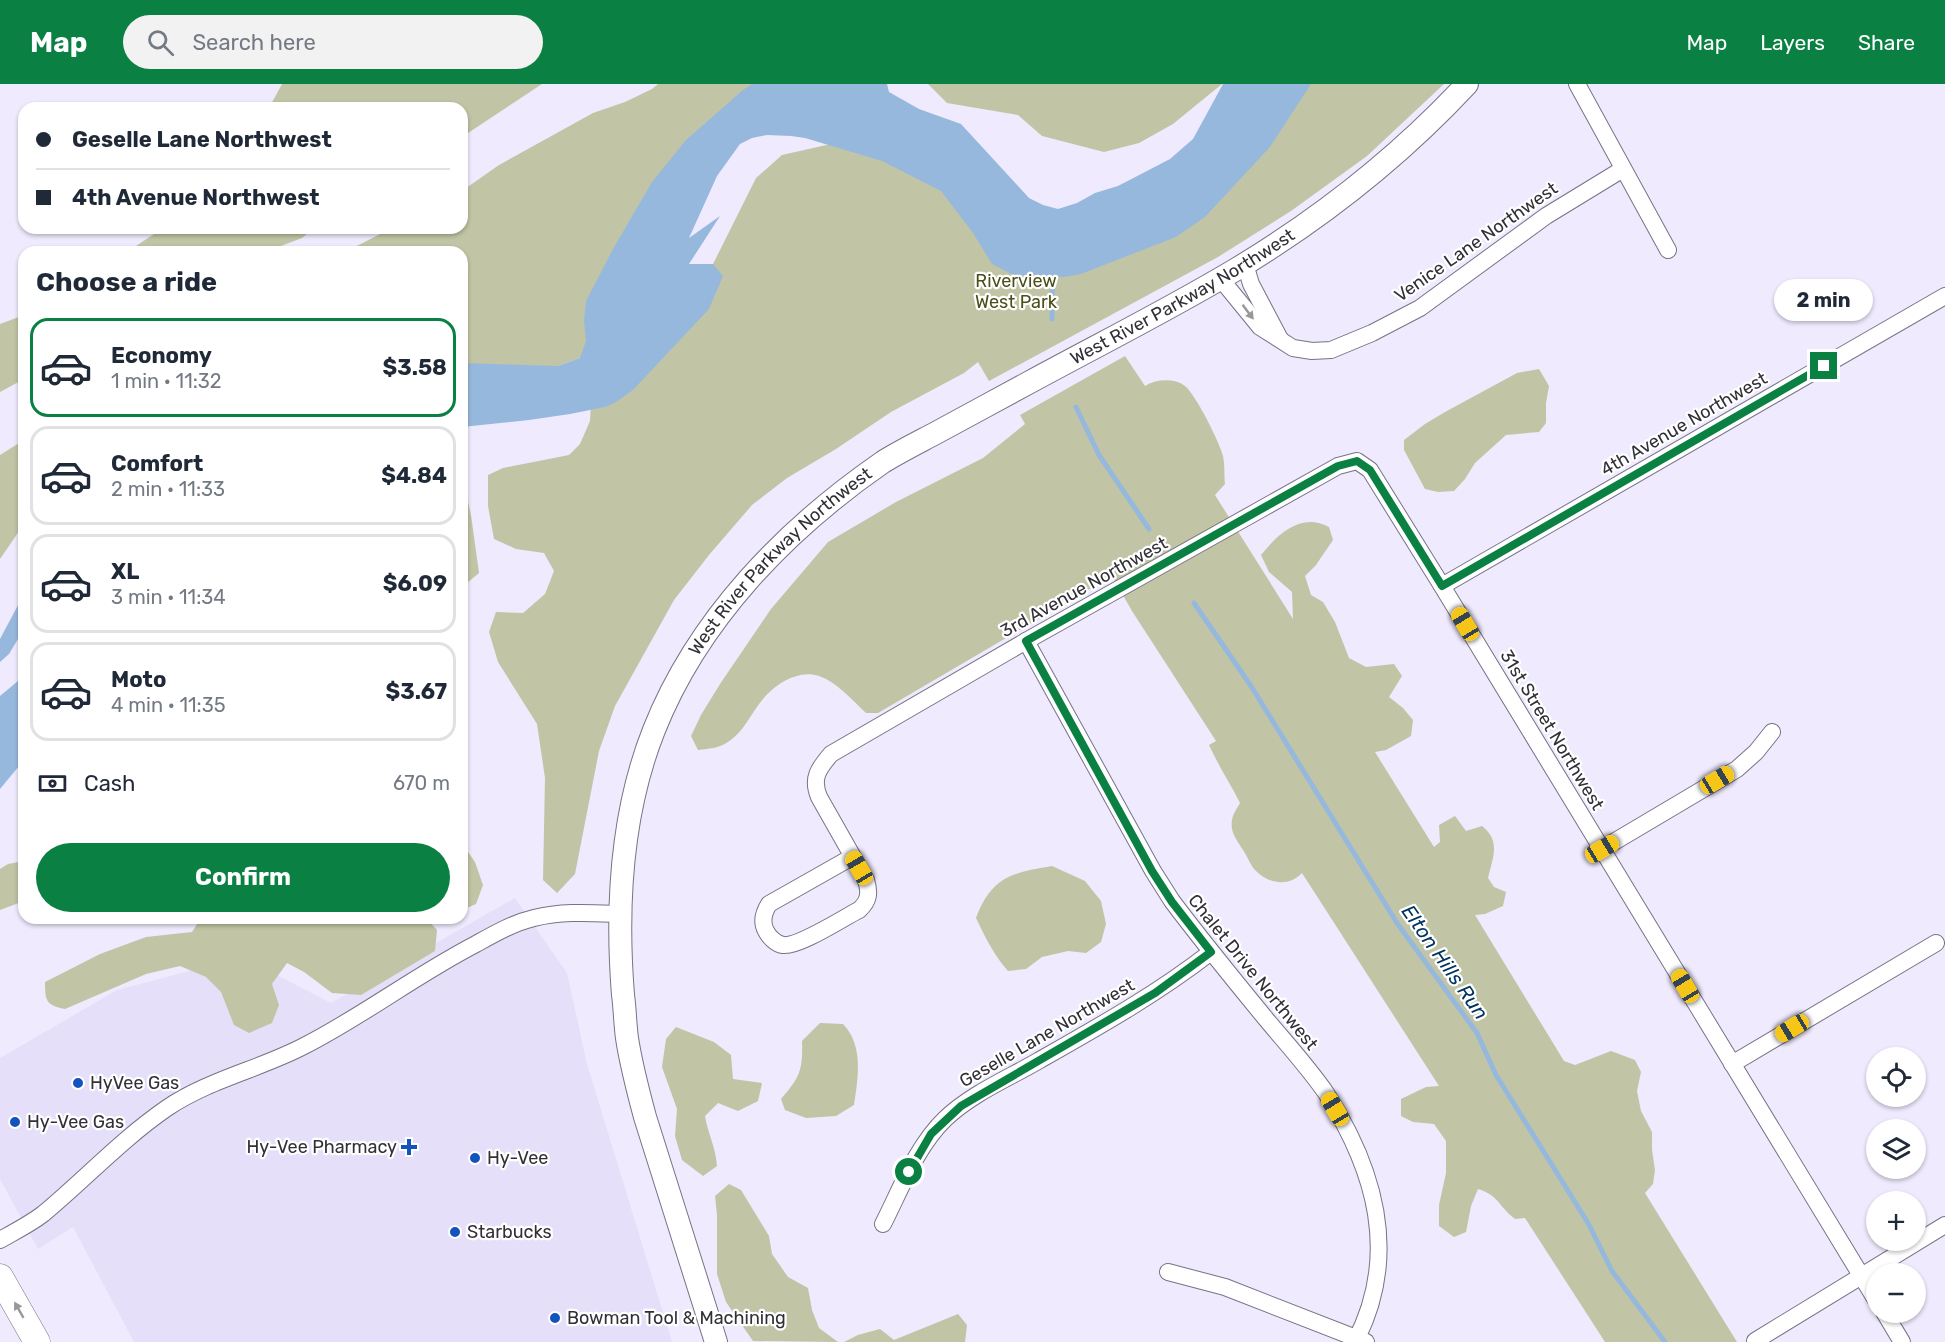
<!DOCTYPE html>
<meta charset="utf-8">
<style>
:root{--surface:#fff;--page:#f2f2f3;--text:#1f2937;--muted:#747a83;--line:#e0e1e3;--accent:#0b8043}
body{margin:0;font-family:Rubik,sans-serif;background:var(--page);color:var(--text);height:100vh;display:flex;flex-direction:column;font-size:22px;white-space:nowrap}
*{box-sizing:border-box;margin:0}
p{font-size:20px;color:var(--muted)}
.icon{flex:none;width:33px;height:33px;fill:none;stroke:currentColor;stroke-width:2;stroke-linecap:round;stroke-linejoin:round}
.map{position:relative;flex:1;overflow:hidden}
.side{position:absolute;left:18px;top:162px;width:450px;height:678px;display:flex;flex-direction:column;background:var(--surface);border-radius:18px;box-shadow:0 2px 4px #0004}
.side>*{flex:none}
.top-card{position:absolute;left:18px;top:18px;width:450px;height:132px;border-radius:18px;box-shadow:0 2px 4px #0004;display:grid;align-content:center;height:132px;padding:0 18px;background:var(--surface)}
.tools{position:absolute;left:1866px;top:963px;display:grid;gap:12px}
.tools a{display:grid;place-items:center;width:60px;height:60px;border-radius:50%;background:var(--surface);box-shadow:0 2px 4px #0004;font-size:30px}
.end{position:absolute;width:27px;height:27px;margin:-14px;border:8px solid #0b8043;background:#fff;box-shadow:0 0 0 3px #fff}
.from{border-radius:50%}
.bubble{position:absolute;height:42px;border-radius:21px;background:var(--surface);box-shadow:0 2px 4px #0004;font-size:20px;font-weight:700;line-height:42px;text-align:center}
.car{position:absolute;width:18px;height:36px;margin:-18px -9px;border-radius:8px;box-shadow:0 0 4px 2px #0007;background:linear-gradient(#f5c518 24%,#345 0 40%,#f5c518 0 76%,#345 0 86%,#f5c518 0)}
.top-card b{display:flex;align-items:center;gap:21px;height:57px;font-size:22px}
.top-card b+b{border-top:2px solid var(--line)}
.top-card i{width:15px;height:15px;background:var(--text)}
ul{padding:0;list-style:none}
li{display:flex;align-items:center;gap:18px;height:99px;margin:0 12px 9px;padding:0 6px;border:3px solid var(--line);border-radius:18px}
li div{flex:1}
li b{display:block;font-size:22px}
li em{font-style:normal;font-weight:700}
li.current{border-color:var(--accent)}
li>.icon{width:54px;height:54px;stroke-width:1.5}
h2{padding:0 18px;font-size:27px;line-height:72px}
.pay{display:flex;align-items:center;gap:15px;height:66px;padding:0 18px;font-size:22px}
.pay p{margin-inline-start:auto}
.primary-button{display:flex;gap:12px;margin-top:auto;padding:12px 18px}
.primary-button a{flex:1;height:69px;border-radius:36px;background:var(--accent);color:#fff;font-size:24px;font-weight:700;line-height:69px;text-align:center}
header{display:flex;align-items:center;gap:36px;box-sizing:border-box;height:84px;padding:0 30px;background:var(--accent);color:#fff}
header strong{font-size:28px}
nav{display:flex;gap:33px;margin-inline-start:auto;font-size:21px}
.search{width:420px;height:54px;background:var(--page);display:flex;align-items:center;gap:15px;box-sizing:border-box;padding:0 21px;border-radius:33px;color:var(--muted);font-size:22px}
.map>svg:first-child{display:block}
.built{fill:#e6dffa}
.green{fill:#c1c5a5}
.water{fill:#97b8dd}
.lines{fill:none;stroke-linecap:round;stroke-linejoin:round}
.stream{stroke:#97b8dd;stroke-width:5}
.street-casing{stroke:#777384;stroke-width:18}
.secondary-casing{stroke:#777384;stroke-width:24}
.primary-casing{stroke:#777384;stroke-width:27}
.street{stroke:#fff;stroke-width:16}
.secondary{stroke:#fff;stroke-width:22}
.primary{stroke:#fff;stroke-width:26}
.oneway{fill:#98989b}
.route{stroke:#0b8043;stroke-width:8}
.poi-dot{fill:#1452bd;stroke:#fff;stroke-width:2}
.labels{text-anchor:middle;dominant-baseline:central;stroke-width:4.5;stroke-linejoin:round;paint-order:stroke}
.street-label{font-size:18px;fill:#313037;stroke:#fff}
.park-label{font-size:18px;fill:#4a4e17;stroke:#fff}
.poi-label{font-size:18px;fill:#313037;stroke:#fff;text-anchor:start}
.water-label{font-size:20px;font-style:italic;fill:#023462;stroke:#fff}
</style>
<header>
<strong>Map</strong>
<div class="search"><svg class="icon" aria-label="search" viewBox="0 0 24 24"><circle cx="10" cy="10" r="6"/><path d="M15 15l6 6"/></svg>Search here</div>
<nav><a>Map</a><a>Layers</a><a>Share</a></nav>
</header>
<div class="map">
<svg width="1945" height="1258" viewBox="0 0 1945 1258">
<rect width="100%" height="100%" fill="#efeafd"/>
<polygon class="built" points="515,814 567,889 587,980 672,1258 134,1258 73,1143 38,1165 0,1095 0,974 117,906 242,873 331,919"/>
<g class="green">
<polygon points="282,0 542,0 462,53 462,24 269,24"/>
<polygon points="658,0 765,0 596,261 580,274 558,282 462,293 462,168 345,168 392,144 462,144 462,107 499,81 593,29 625,18 652,5"/>
<polygon points="928,0 1222,0 1173,40 1139,59 1104,68 1042,52 1018,31 947,19"/>
<polygon points="1268,0 1444,0 1367,72 1291,127 1218,173 989,297 978,278 964,289 891,328 836,365 787,394 752,421 709,471 674,516 615,622 599,667 575,790 557,809 543,796 545,694 537,640 498,578 489,548 496,528 523,529 545,510 554,487 544,469 516,465 494,455 488,422 488,391 503,384 569,371 580,360 590,337 591,318 713,196 713,180 756,94 782,71 840,58 954,93 1097,146"/>
<polygon points="163,144 314,144 302,154 265,168 127,168"/>
<polygon points="24,231 24,295 0,308 0,240"/>
<path d="M1125 272 1145 302C1156 295 1174 294 1185 302 1196 311 1219 357 1223 372 1225 381 1224 391 1225 400L1215 411 1293 535 1292 508 1269 488 1261 471C1278 450 1301 428 1329 443L1333 456 1316 481 1305 492 1311 511 1323 518 1335 538 1349 574 1366 583 1394 580 1402 592 1389 613 1403 624 1413 636 1411 652 1386 666 1375 668 1434 763 1440 758 1439 741 1455 732 1466 747 1482 742C1501 757 1493 773 1488 794L1494 803 1506 808 1503 822 1485 830 1475 831 1564 977 1575 981 1611 967 1635 976 1641 988 1637 1007 1641 1027 1652 1048V1066L1655 1086 1653 1100 1645 1109 1737 1258H1605L1525 1134 1515 1135C1498 1122 1500 1112 1478 1105L1471 1122 1466 1148 1454 1153 1439 1142V1121L1446 1089V1057L1434 1040 1413 1038 1401 1032V1015L1426 1003 1439 1002 1302 789C1289 803 1269 800 1256 787 1250 781 1248 773 1243 766 1237 756 1230 749 1232 736 1233 730 1237 724 1240 719 1230 699 1218 681 1209 661L1216 657 1132 527 1112 492 878 629H866C852 616 837 598 819 592 799 585 775 600 763 615 751 629 744 648 728 658 719 664 708 665 698 666L691 652 701 631 720 600 771 525 828 458 896 418 983 374 1025 340 1020 331Z"/>
<polygon points="1539,285 1549,302 1546,319 1546,339 1539,348 1506,351 1475,379 1465,395 1454,407 1438,408 1425,405 1404,366 1404,356 1425,340 1445,328 1517,289"/>
<polygon points="24,356 24,440 0,475 0,371"/>
<polygon points="462,392 471,431 479,489 467,499 462,499"/>
<polygon points="462,759 475,778 483,801 476,820 462,826"/>
<polygon points="24,777 24,817 0,826 0,785 8,780"/>
<path d="M1052 782 1085 797 1101 817 1106 840 1101 858 1086 869 1068 867 1042 873 1026 885 1008 887C994 871 985 853 976 834 992 792 1012 789 1052 782Z"/>
<path d="M201 834H426L437 846 435 867 361 911 332 909 304 888 287 879 272 900 279 921 272 939 249 949 234 941 221 908 206 893 180 882 146 890 65 925C46 921 45 917 45 898L100 870 146 853 192 848Z"/>
<path d="M820 939 843 940C864 962 858 994 854 1021L836 1032 806 1034 785 1026 781 1015C800 993 803 986 802 957Z"/>
<path d="M676 943 714 958 731 971 733 995 762 999 758 1017 738 1027 718 1019 705 1032C708 1050 716 1064 717 1082L703 1092 682 1076 675 1052 677 1025 662 983 666 955Z"/>
<polygon points="729,1100 741,1106 769,1152 772,1170 788,1193 808,1204 812,1226 819,1244 838,1258 753,1257 726,1218 717,1190 717,1131 715,1112"/>
<polygon points="958,1230 967,1241 965,1258 844,1258 858,1251 880,1245 894,1256"/>
</g>
<g class="water">
<polygon points="752,0 887,0 889,8 919,25 961,40 1029,114 1043,121 1058,125 1077,119 1095,109 1118,102 1170,75 1193,55 1223,0 1311,0 1270,63 1205,133 1176,153 1081,190 1064,193 1026,192 1011,190 992,180 973,149 941,107 882,77 805,54 791,52 767,51 752,54 740,60 717,92 689,154 720,132 689,180 713,180 723,192 709,225 633,306 616,318 605,323 570,330 529,336 462,343 462,279 558,282 580,274 586,257 584,237 586,217 613,165 652,98 686,56 743,6"/>
<polygon points="24,510 24,545 9,570 0,578 0,555"/>
<polygon points="24,592 24,676 0,705 0,612"/>
</g>
<g class="lines">
<g class="stream">
<polyline points="1052,235 1052,207 1057,186"/>
<polyline points="1076,323 1099,371 1149,445"/>
<polyline points="1194,519 1251,602 1397,839 1477,949 1496,991 1588,1139 1612,1187 1665,1258"/>
</g>
<g class="street-casing">
<g id="street">
<polyline points="1577,0 1668,166"/>
<polyline points="1245,180 1251,200 1280,255"/>
<polyline points="1220,194 1260,243 1293,264 1312,267 1331,266 1372,249 1420,224 1546,132 1623,85"/>
<polyline points="1442,502 1945,212"/>
<path d="M1026 557 1153 787 1172 817C1202 857 1234 896 1266 935 1286 959 1308 983 1326 1009 1376 1087 1400 1172 1355 1258"/>
<polyline points="1602,765 1737,685 1756,668 1772,648"/>
<path d="M852 773 769 820C764 828 761 838 766 847 769 853 776 860 783 861 799 863 843 834 859 826 869 817 870 809 866 796L819 713C811 694 819 684 831 670L1026 557 1338 382 1357 377 1370 386 1442 502 1876 1216"/>
<polyline points="1732,980 1936,859"/>
<path d="M883 1140C901 1105 916 1063 945 1035 971 1010 1007 995 1038 977 1098 943 1157 910 1211 868"/>
<path d="M0 1156C14 1148 30 1140 43 1130 85 1095 122 1055 167 1024 208 996 260 985 304 962 363 932 416 891 476 860 494 850 513 839 534 834 562 827 591 829 620 830"/>
<polyline points="1168,1188 1225,1203 1366,1258"/>
<polyline points="1884,1228 1902,1258"/>
<polyline points="1755,1257 1945,1141"/>
</g>
</g>
<g class="secondary-casing">
<g id="secondary">
<path id="s1" d="M716 1258 645 1033C638 1007 631 981 627 954 625 940 625 925 623 911 616 823 621 729 654 646 698 535 786 445 883 378 899 368 917 359 934 350 966 333 998 315 1030 298 1098 261 1168 226 1235 186 1320 135 1399 73 1467 0"/>
</g>
</g>
<g class="primary-casing">
<polyline id="primary" points="0,1193 37,1258"/>
</g>
<use href="#street" class="street"/>
<use href="#secondary" class="secondary"/>
<use href="#primary" class="primary"/>
</g>
<defs><path id="oneway-solid" d="M-6-.8H1V-3.2L6.5 0L1 3.2V.8H-6Z" transform="scale(1.5)"/></defs>
<g class="oneway">
<use href="#oneway-solid" transform="translate(1248 228) rotate(53)"/>
<use href="#oneway-solid" transform="translate(19 1226) rotate(-120)"/>
</g>
<g class="lines">
<polyline class="route" points="909,1088 931,1050 961,1022 1155,909 1211,868 1172,818 1152,787 1026,557 1338,382 1357,377 1370,386 1442,502 1824,282"/>
</g>
<g class="poi-dot">
<circle cx="78" cy="999" r="6"/>
<circle cx="15" cy="1038" r="6"/>
<path d="M406 1054h6v6h6v6h-6v6h-6v-6h-6v-6h6z"/>
<circle cx="475" cy="1074" r="6"/>
<circle cx="455" cy="1148" r="6"/>
<circle cx="555" cy="1234" r="6"/>
</g>
<g class="labels">
<g class="street-label">
<text transform="translate(1476 158) rotate(-35)">Venice Lane Northwest</text>
<text stroke="none"><textPath href="#s1" startOffset="1329">West River Parkway Northwest</textPath></text>
<text transform="translate(1684 340) rotate(-30)">4th Avenue Northwest</text>
<text stroke="none"><textPath href="#s1" startOffset="843">West River Parkway Northwest</textPath></text>
<text transform="translate(1084 503) rotate(-29)">3rd Avenue Northwest</text>
<text transform="translate(1552 646) rotate(59)">31st Street Northwest</text>
<text transform="translate(1253 888) rotate(51)">Chalet Drive Northwest</text>
<text transform="translate(1047 949) rotate(-30)">Geselle Lane Northwest</text>
</g>
<g class="park-label">
<text x="1016" y="197">Riverview<tspan x="1016" dy="21">West Park</tspan></text>
</g>
<g class="poi-label">
<text x="90" y="999">HyVee Gas</text>
<text x="27" y="1038">Hy-Vee Gas</text>
<text x="397" y="1063" text-anchor="end">Hy-Vee Pharmacy</text>
<text x="487" y="1074">Hy-Vee</text>
<text x="467" y="1148">Starbucks</text>
<text x="567" y="1234">Bowman Tool &amp; Machining</text>
</g>
<g class="water-label">
<text transform="translate(1445 878) rotate(55)">Elton Hills Run</text>
</g>
</g>
</svg>
<div class="tools">
<a><svg class="icon" aria-label="locate" viewBox="0 0 24 24"><circle cx="12" cy="12" r="6"/><path d="M12 2v4M12 18v4M2 12h4M18 12h4"/></svg></a>
<a><svg class="icon" aria-label="layers" viewBox="0 0 24 24"><path d="M12 4l9 5-9 5-9-5zM3 14l9 5 9-5"/></svg></a>
<a>+</a>
<a>−</a>
</div>
<i class="end from" style="left:909px;top:1088px"></i>
<i class="end" style="left:1824px;top:282px"></i>
<div class="bubble" style="left:1774px;top:195px;width:99px">2 min</div>
<i class="car" style="left:1465px;top:540px;rotate:329deg"></i>
<i class="car" style="left:1717px;top:696px;rotate:59deg"></i>
<i class="car" style="left:1602px;top:765px;rotate:59deg"></i>
<i class="car" style="left:859px;top:784px;rotate:330deg"></i>
<i class="car" style="left:1685px;top:902px;rotate:329deg"></i>
<i class="car" style="left:1792px;top:944px;rotate:239deg"></i>
<i class="car" style="left:1335px;top:1025px;rotate:329deg"></i>
<div class="top-card">
<b><i class="from"></i>Geselle Lane Northwest</b>
<b><i></i>4th Avenue Northwest</b>
</div>
<section class="side">
<h2>Choose a ride</h2>
<ul>
<li class="current"><svg class="icon" aria-label="car" viewBox="0 0 24 24"><path d="M5 17H2v-5l4-1 3-4h7l3 4 3 1v5h-3M9 17h6M6 11h13"/><circle cx="7" cy="17" r="2"/><circle cx="17" cy="17" r="2"/></svg><div><b>Economy</b><p>1 min · 11:32</p></div><em>$3.58</em></li>
<li><svg class="icon" aria-label="car" viewBox="0 0 24 24"><path d="M5 17H2v-5l4-1 3-4h7l3 4 3 1v5h-3M9 17h6M6 11h13"/><circle cx="7" cy="17" r="2"/><circle cx="17" cy="17" r="2"/></svg><div><b>Comfort</b><p>2 min · 11:33</p></div><em>$4.84</em></li>
<li><svg class="icon" aria-label="car" viewBox="0 0 24 24"><path d="M5 17H2v-5l4-1 3-4h7l3 4 3 1v5h-3M9 17h6M6 11h13"/><circle cx="7" cy="17" r="2"/><circle cx="17" cy="17" r="2"/></svg><div><b>XL</b><p>3 min · 11:34</p></div><em>$6.09</em></li>
<li><svg class="icon" aria-label="car" viewBox="0 0 24 24"><path d="M5 17H2v-5l4-1 3-4h7l3 4 3 1v5h-3M9 17h6M6 11h13"/><circle cx="7" cy="17" r="2"/><circle cx="17" cy="17" r="2"/></svg><div><b>Moto</b><p>4 min · 11:35</p></div><em>$3.67</em></li>
</ul>
<div class="pay"><svg class="icon" aria-label="cash" viewBox="0 0 24 24"><path d="M3 7h18v10H3z"/><circle cx="12" cy="12" r="2"/></svg>Cash<p>670 m</p></div>
<div class="primary-button"><a>Confirm</a></div>
</section>
</div>
